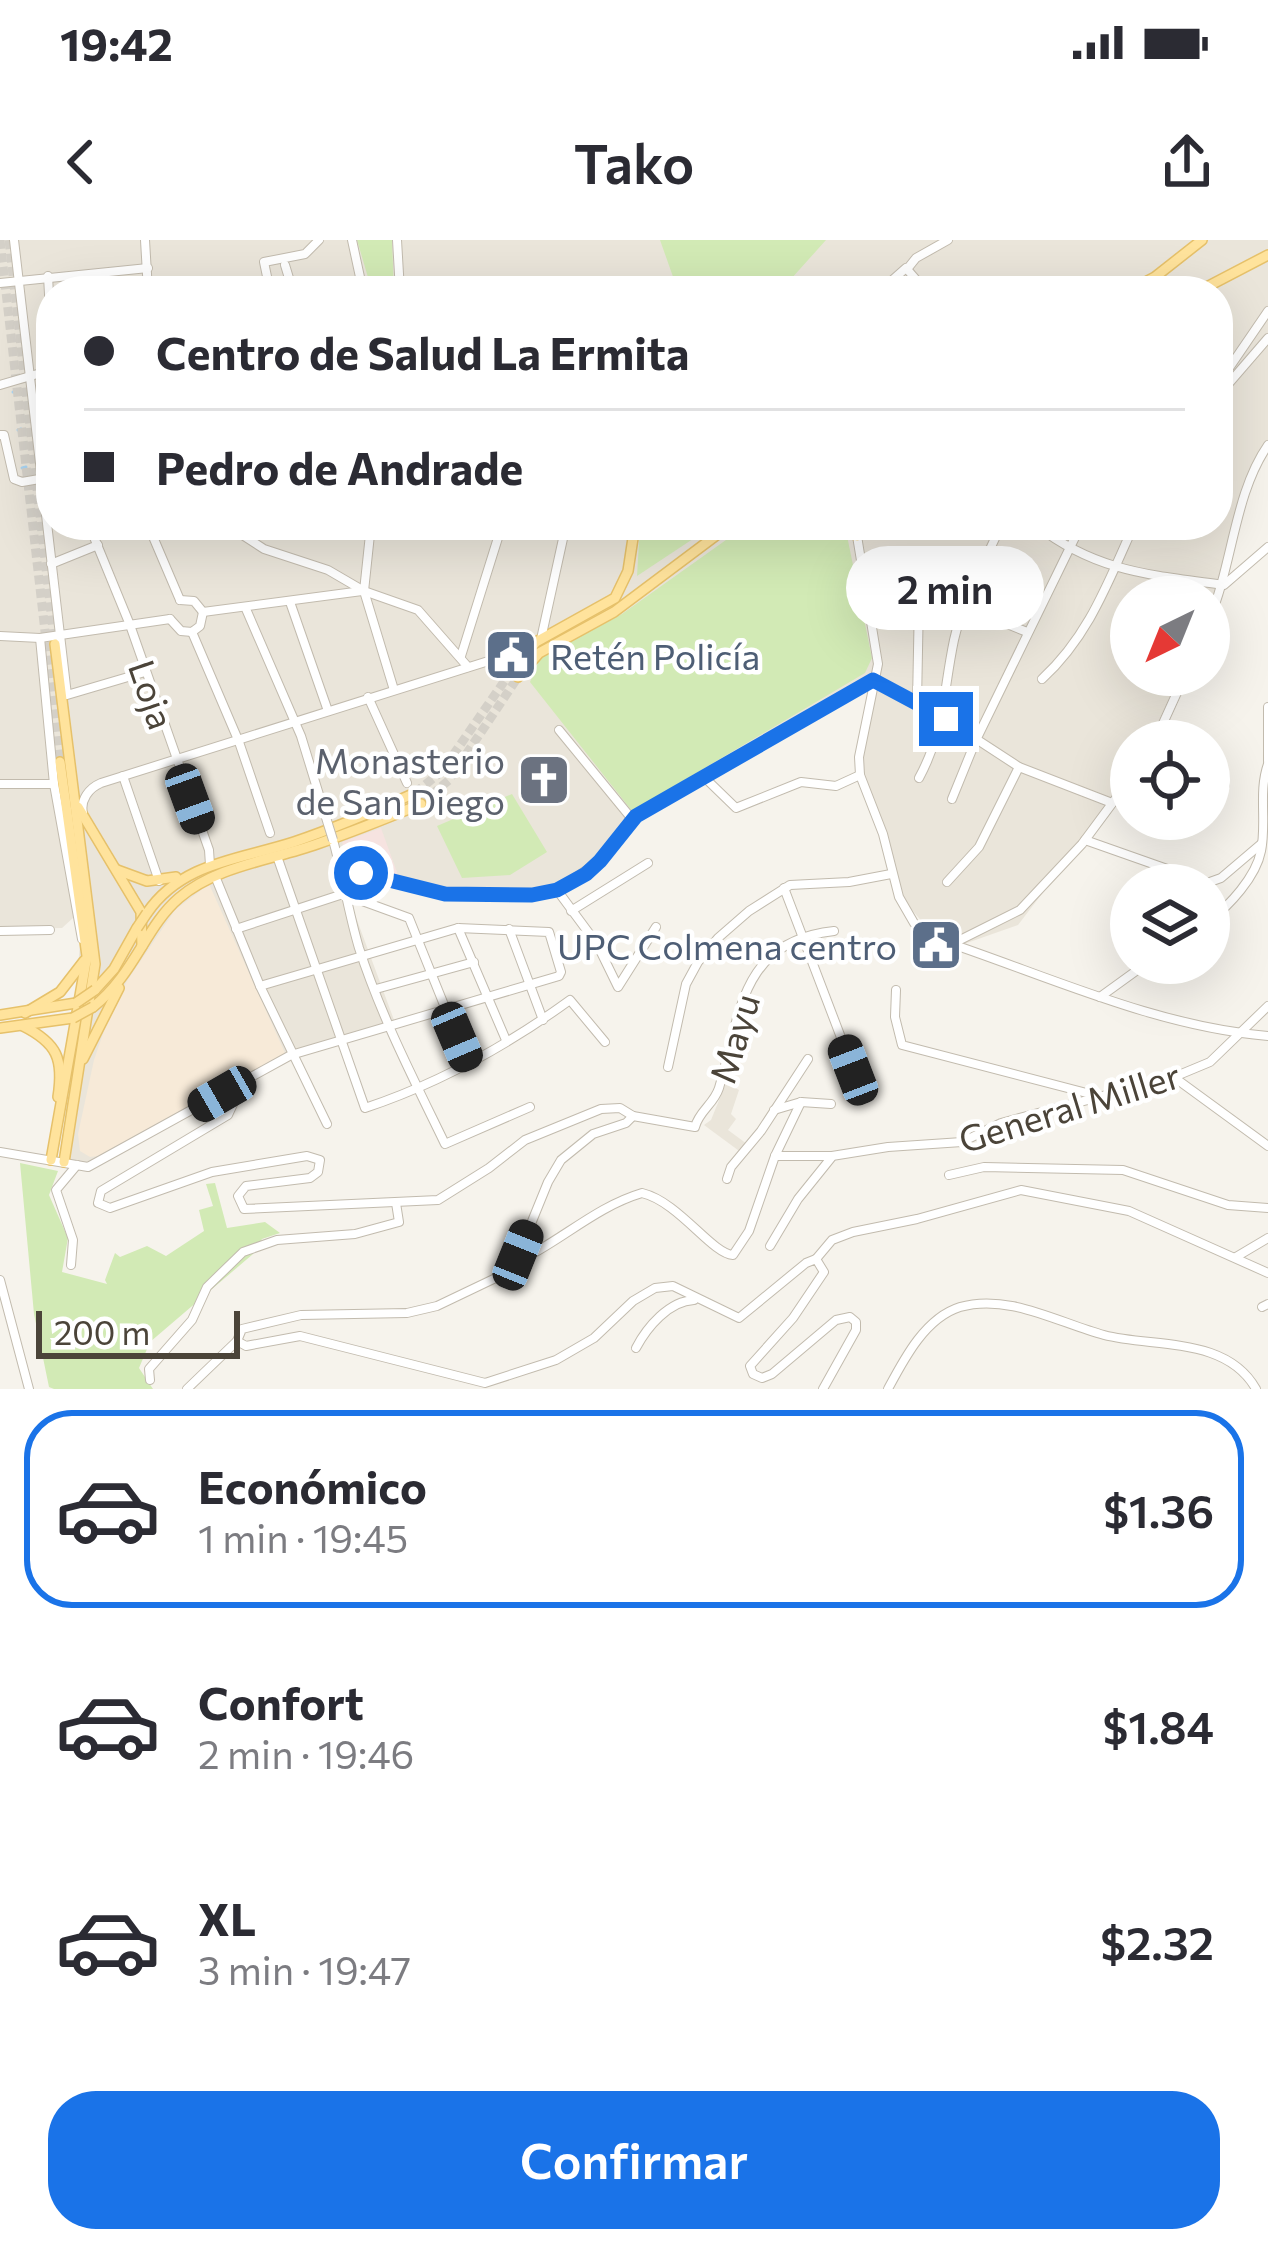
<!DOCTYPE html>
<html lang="es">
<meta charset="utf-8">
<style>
:root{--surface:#fff;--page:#f7f7f7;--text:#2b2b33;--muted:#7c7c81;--line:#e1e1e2;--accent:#1a73e8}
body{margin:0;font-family:Commissioner,sans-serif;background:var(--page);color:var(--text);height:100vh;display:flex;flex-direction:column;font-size:45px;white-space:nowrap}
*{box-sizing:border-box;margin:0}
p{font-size:39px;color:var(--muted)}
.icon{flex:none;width:66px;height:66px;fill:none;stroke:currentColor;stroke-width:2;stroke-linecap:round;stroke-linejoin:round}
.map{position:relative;height:1149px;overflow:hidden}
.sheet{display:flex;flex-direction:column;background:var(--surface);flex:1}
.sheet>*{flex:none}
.banner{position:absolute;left:36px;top:36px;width:1197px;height:264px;border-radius:48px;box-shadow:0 12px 48px #0002;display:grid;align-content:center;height:264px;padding:0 48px;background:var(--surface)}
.needle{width:78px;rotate:223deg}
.tools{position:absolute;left:1110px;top:336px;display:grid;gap:24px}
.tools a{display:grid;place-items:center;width:120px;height:120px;border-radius:50%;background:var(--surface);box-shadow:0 12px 48px #0002;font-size:60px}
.scale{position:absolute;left:36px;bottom:30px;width:204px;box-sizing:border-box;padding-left:12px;border:6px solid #4b4439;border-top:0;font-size:33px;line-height:42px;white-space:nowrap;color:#4b4439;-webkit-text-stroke:9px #fff;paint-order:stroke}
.end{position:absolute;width:54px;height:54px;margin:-27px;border:15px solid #1a73e8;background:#fff;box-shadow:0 0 0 6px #fff}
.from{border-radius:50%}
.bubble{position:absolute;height:84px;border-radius:42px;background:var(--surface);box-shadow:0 12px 48px #0002;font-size:39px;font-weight:600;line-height:84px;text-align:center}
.car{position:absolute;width:36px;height:72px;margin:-36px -18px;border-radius:15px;box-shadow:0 0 9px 3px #0007;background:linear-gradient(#222 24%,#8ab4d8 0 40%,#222 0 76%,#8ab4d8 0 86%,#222 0)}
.banner b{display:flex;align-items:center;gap:42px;height:114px;font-size:45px}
.banner b+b{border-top:3px solid var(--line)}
.banner i{width:30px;height:30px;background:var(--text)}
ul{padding:21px 0 0;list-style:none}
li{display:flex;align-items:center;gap:36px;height:198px;margin:0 24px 18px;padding:0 24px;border:6px solid transparent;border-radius:48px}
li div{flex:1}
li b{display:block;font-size:45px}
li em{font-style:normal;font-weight:600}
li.active{border-color:var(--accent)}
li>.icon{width:108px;height:108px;stroke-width:1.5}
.primary-button{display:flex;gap:24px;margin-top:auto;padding:24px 48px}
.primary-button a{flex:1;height:138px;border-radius:48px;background:var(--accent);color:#fff;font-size:48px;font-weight:600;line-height:138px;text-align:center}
.status{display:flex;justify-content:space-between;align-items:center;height:84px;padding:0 60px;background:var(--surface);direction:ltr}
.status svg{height:33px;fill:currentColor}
header{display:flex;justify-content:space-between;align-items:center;height:156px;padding:0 48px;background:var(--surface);font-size:54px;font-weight:600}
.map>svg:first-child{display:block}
.residential{fill:#eae5da;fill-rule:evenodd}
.commercial{fill:#f7ead8}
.medical{fill:#f6e3e0}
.green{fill:#d2eab5}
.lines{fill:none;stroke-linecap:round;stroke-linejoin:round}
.stream{stroke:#a9d4f2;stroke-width:3}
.major-tunnel{stroke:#d4d0c8;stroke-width:9;stroke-dasharray:9 4.5;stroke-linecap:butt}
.minor-casing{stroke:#c2bbae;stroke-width:10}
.major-casing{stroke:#e6c16a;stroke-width:12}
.minor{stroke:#fff;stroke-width:8}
.major{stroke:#ffe39c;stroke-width:9}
.minor-bridge-casing{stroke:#c2bbae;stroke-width:10;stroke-linecap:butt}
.major-bridge-casing{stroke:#e6c16a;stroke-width:12;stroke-linecap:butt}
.minor-bridge{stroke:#fff;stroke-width:8}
.major-bridge{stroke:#ffe39c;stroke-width:9}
.route{stroke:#1a73e8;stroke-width:15}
.labels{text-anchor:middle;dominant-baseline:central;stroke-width:9;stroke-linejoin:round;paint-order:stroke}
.service-label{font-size:36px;fill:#4e5e75;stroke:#fff;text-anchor:start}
.street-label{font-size:36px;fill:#4b4439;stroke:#fff}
.worship-label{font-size:36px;fill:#5b616d;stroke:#fff;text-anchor:end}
</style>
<div class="status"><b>19:42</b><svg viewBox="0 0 49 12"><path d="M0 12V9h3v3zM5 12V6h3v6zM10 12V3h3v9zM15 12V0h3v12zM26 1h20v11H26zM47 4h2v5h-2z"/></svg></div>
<header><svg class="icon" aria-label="back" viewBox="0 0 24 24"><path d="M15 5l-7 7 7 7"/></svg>Tako<svg class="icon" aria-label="share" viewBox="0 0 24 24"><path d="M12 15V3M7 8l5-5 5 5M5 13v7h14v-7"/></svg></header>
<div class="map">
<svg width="1268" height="1149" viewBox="0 0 1268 1149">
<rect width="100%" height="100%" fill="#f6f3ec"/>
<g class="residential">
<path d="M0 0H1268V209L1252 233 1227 327 1209 371V357H1131V435H1183L1156 501H1131V538L1018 685 964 704 930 691 900 656 882 591 859 535 874 446 629 579 576 637 538 654 431 653 337 626 397 788 298 815 83 931 62 915 83 669 62 688 0 689ZM51 51H1218V285H51Z"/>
<polygon points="726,843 739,850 731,874 736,879 728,890 747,904 742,913 704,885 711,880"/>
</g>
<polygon class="commercial" points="209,644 285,813 98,916 90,917 80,911 78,894 94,820 106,785 127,741 175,670"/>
<polygon class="medical" points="381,588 398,635 348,621 342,602"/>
<g class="green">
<polygon points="357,0 392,0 394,51 372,51"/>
<polygon points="660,0 826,0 791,39 795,51 704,51 694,45 677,48"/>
<polygon points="640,285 714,285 637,336"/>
<polygon points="747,285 845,286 872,418 865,433 632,571 530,442 540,418 622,374"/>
<polygon points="512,554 547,612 510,635 462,638 437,586"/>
<polygon points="20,923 58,931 49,955 68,998 62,1032 107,1044 105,1040 115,1013 120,1017 147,1006 166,1016 204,991 199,970 213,966 206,944 215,943 227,988 265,982 280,993 262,999 253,1014 150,1102 139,1128 153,1149 54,1149 49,1147 34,1074"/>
</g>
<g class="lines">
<g class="stream">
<polyline points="13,152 16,152"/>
<polyline points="18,190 21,189"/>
<polyline points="22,228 26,227"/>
</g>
<g class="major-tunnel">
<polyline points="0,0 60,522"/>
<polyline points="9,0 54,399"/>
<polyline points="415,553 442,531 510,433"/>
<polyline points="421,564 449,540 518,437"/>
</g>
<g class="minor-casing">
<g id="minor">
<polyline points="14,0 67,455 145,432"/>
<polyline points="145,0 148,51"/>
<polyline points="352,0 363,51"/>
<polyline points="397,0 400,51"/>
<polyline points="285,25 292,48"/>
<polyline points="908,28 916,18 948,0"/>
<polyline points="48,36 51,91"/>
<polyline points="0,43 148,28"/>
<polyline points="270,51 264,22 305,14 319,0"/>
<polyline points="633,51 651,51"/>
<polyline points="681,51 692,51"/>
<polyline points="880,51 906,28 926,51"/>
<polyline points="1218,135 1227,131 1268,71"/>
<polyline points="0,145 51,130"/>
<polyline points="1218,156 1268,98"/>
<polyline points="0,195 4,195 14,239 22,242 51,237"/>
<polyline points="89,285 130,385 209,610 210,625"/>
<polyline points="148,285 180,360"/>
<polyline points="227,285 264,309 328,330 364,351 418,370 468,427"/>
<polyline points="371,285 364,351 394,450"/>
<path d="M907 285 857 296 878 424 859 517 860 535 883 594 899 657 914 683 937 699C1046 735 1153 786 1268 796"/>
<path d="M1036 285C1096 332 1151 335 1224 345L1268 307"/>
<polyline points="51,324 98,305"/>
<polyline points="869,352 965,367 1027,392"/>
<polyline points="180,360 194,361 203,372"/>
<polyline points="290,362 328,471"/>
<polyline points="246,369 301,496 328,584"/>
<polyline points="203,372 362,351"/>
<polyline points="170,379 181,391 192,392 200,386 203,372"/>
<path d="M1209 380C1233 324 1234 254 1268 205"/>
<polyline points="192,392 239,502 270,593"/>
<polyline points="0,396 40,398 170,379"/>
<polyline points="40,398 54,544 82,699"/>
<polyline points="541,399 566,285"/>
<polyline points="461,416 502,285"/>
<path d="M1042 439C1089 396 1108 342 1134 285"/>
<polyline points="873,440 944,478 1019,527 1112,563"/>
<polyline points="368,457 407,543"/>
<polyline points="917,462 919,359"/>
<polyline points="1268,467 1268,521"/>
<polyline points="559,490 632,579"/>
<polyline points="1155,501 1185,435"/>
<polyline points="123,536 159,641"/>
<polyline points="703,536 736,568 801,542 836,546 860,535"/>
<path d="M919 538C945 490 943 452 954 400 963 360 985 322 1001 285"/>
<polyline points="1209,539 1225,545 1209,558"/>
<polyline points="0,544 54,544"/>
<polyline points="952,559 976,500 1081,285"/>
<path d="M83 573C80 560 89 548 101 543L530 408"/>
<path d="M333 600C343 636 348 671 359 708 381 776 414 840 445 904L530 867"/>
<polyline points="1085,600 1207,643 1221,638 1261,604"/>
<path d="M278 619 365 868C437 844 508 805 570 760L605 802"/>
<polyline points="343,630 444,654 532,655 557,650 600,621 636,576 873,440"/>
<polyline points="215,636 260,746 327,884"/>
<polyline points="947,642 979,607 1019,527"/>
<polyline points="784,648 853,829"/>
<polyline points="557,650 597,704 618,747 656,687"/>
<polyline points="343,654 409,678 467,822"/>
<polyline points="571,671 648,623"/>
<path d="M1209 681C1229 666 1256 637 1261 611 1267 582 1258 552 1268 524"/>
<polyline points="458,688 506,800"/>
<polyline points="236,689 343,654"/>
<polyline points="509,689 543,780"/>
<polyline points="0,691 50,690"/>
<polyline points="952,704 1020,670 1082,604 1131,538"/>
<polyline points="376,749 474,722"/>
<polyline points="896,750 895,777 902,805 1102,857"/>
<polyline points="1100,757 1147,723"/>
<polyline points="668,827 686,744 698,722 718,698 749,671 790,645 849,642 891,634"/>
<polyline points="1175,838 1268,906"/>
<path d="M226 852 234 862 228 875 101 951 98 963 110 968 212 932 307 916 320 920 318 932 310 938 246 946 238 956 244 969 438 960 489 928 525 900 601 869 620 868 633 876 695 887C699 871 714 864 719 848 740 777 739 701 834 691"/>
<polyline points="774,870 801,862 831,864"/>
<polyline points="0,912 88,927 291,815 559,736 561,732 549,692 458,688 260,746"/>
<polyline points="775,916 832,916 888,907 962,902 1001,883 1174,837 1210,822 1268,766"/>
<polyline points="949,935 984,927 1123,930 1228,965 1268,968"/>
<polyline points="727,939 731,927 761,891 808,819"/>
<polyline points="770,1006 798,959 831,918"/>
<polyline points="1236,1017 1268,998"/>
<polyline points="816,1019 832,1000 853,992 917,979 1021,950 1129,971 1268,1033"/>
<path d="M515 1023C560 1002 595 967 642 953 679 962 711 1013 733 1015L749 991 775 916 801 862"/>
<polyline points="71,1025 73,1000 56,950 77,925"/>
<polyline points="0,1040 29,1149"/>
<polyline points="1262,1067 1268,1064"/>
<polyline points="237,1101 246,1106 300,1096 485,1143 556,1120 594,1098 633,1061 655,1048 673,1046 739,1078 806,1023 816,1019 824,1032 793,1078 750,1126 753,1134 762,1138 772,1134 836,1080 850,1077 856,1082 856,1090 823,1149"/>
<path d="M636 1108C647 1087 669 1061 694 1060"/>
<polyline points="150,1140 149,1129 192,1080 207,1047 243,1012 277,1000 355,994 399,982 396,963"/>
<polyline points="187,1149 237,1101 242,1089 301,1075 407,1073 437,1066 504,1034 515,1023 548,942 561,920 593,894 626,883 633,876"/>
<path d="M888 1149C904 1119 925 1078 960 1067 1008 1053 1059 1083 1104 1095 1154 1108 1226 1096 1256 1149"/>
</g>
</g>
<g class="major-casing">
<g id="major">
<polyline points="971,51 1024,46 1057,51"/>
<polyline points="1128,51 1155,37 1202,0"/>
<polyline points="1199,51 1268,15"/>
<polyline points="853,285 857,296"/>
<polyline points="55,404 95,724 64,922"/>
<polyline points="510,433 536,402 615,358 628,331 635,285"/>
<polyline points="518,437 539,413 614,372 730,285"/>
<polyline points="78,567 141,672 142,706"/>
<polyline points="117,630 147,641 176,637"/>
<path d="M147 673C182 622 239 620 294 602 335 588 375 571 415 553"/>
<polyline points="95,750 114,729 137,688"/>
<path d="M93 767C134 735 146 686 179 658 216 626 272 620 317 604 352 592 387 578 421 564"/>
<polyline points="25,773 60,752 84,721"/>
<polyline points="0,775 76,763"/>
<path d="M23 786C57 803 64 819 58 857"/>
<polyline points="0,788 73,778"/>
<polyline points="83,819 119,748"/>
<polyline points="51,920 87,716 60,522"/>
</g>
</g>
<use href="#minor" class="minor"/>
<use href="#major" class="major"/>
<g class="minor-bridge-casing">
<polyline id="minor-bridge" points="328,584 333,600"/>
</g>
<g class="major-bridge-casing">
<g id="major-bridge">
<polyline points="137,688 147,673"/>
<polyline points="76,763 95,750"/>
<polyline points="73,778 93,767"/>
</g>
</g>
<use href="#minor-bridge" class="minor-bridge"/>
<use href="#major-bridge" class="major-bridge"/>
</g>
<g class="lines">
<polyline class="route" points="361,633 445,654 532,655 557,650 586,634 600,621 636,576 873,440 946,479"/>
</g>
<defs>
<g id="civic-square" transform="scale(2.7)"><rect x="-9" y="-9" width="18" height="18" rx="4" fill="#5c6f8a" stroke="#fff"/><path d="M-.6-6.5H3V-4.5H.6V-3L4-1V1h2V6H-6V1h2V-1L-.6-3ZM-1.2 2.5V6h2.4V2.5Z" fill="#fff"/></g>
<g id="church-square" transform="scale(2.7)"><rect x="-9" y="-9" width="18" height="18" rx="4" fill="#6b7280" stroke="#fff"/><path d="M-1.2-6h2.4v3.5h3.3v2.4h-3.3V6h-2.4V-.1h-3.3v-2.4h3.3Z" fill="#fff"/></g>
</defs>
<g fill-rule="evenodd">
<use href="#civic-square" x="511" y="415"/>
<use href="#church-square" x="544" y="540"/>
<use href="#civic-square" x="936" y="705"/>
</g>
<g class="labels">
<g class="service-label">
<text x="550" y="415">Retén Policía</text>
<text x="897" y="705" text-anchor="end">UPC Colmena centro</text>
</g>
<g class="street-label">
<text transform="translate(153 454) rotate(71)">Loja</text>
<text transform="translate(733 798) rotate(-73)">Mayu</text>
<text transform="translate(1069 866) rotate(-17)">General Miller</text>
</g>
<g class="worship-label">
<text x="505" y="519">Monasterio<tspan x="505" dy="41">de San Diego</tspan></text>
</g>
</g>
</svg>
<div class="tools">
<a><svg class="needle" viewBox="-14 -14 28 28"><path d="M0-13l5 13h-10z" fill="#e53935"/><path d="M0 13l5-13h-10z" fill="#7c7c81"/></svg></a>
<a><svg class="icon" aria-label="locate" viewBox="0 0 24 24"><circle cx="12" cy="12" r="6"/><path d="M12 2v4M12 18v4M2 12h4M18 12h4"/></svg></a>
<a><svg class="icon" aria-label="layers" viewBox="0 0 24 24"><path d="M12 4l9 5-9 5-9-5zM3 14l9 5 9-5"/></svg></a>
</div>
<div class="scale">200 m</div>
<i class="end from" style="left:361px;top:633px"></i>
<i class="end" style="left:946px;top:479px"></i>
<div class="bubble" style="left:846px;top:306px;width:198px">2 min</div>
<i class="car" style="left:190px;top:559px;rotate:160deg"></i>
<i class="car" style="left:457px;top:797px;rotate:157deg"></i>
<i class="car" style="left:853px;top:830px;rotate:339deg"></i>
<i class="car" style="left:222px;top:854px;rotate:240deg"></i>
<i class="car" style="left:518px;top:1015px;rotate:22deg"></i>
<div class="banner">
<b><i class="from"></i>Centro de Salud La Ermita</b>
<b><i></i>Pedro de Andrade</b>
</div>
</div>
<section class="sheet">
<ul>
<li class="active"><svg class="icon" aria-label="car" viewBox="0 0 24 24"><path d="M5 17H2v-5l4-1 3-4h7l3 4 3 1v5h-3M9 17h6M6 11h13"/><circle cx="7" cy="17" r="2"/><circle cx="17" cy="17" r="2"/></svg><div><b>Económico</b><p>1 min · 19:45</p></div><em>$1.36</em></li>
<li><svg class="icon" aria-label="car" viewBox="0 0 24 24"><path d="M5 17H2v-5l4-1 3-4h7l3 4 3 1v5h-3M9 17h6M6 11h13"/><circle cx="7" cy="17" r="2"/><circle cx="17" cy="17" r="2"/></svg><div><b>Confort</b><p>2 min · 19:46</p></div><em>$1.84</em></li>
<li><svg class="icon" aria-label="car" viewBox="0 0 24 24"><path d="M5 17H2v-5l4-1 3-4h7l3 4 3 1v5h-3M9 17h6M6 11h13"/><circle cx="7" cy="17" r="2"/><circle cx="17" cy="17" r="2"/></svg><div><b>XL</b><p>3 min · 19:47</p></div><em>$2.32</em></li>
</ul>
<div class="primary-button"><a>Confirmar</a></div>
</section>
